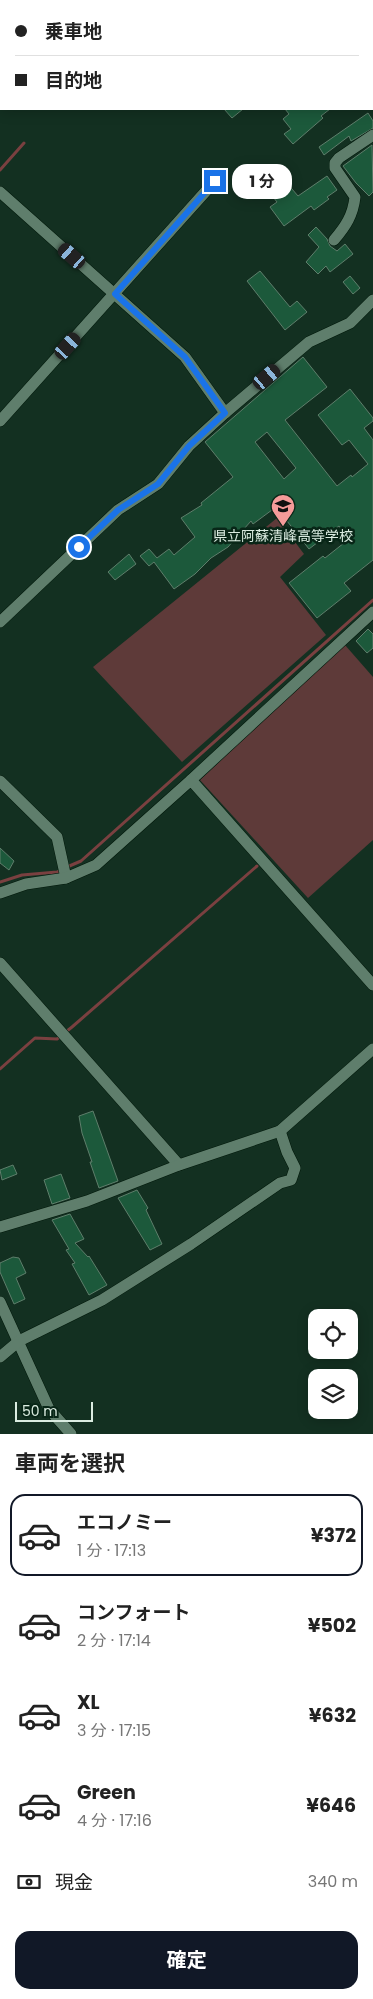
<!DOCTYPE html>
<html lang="ja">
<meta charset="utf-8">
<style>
:root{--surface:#fff;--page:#f6f6f6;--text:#222;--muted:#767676;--line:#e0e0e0;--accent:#111827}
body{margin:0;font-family:Poppins,"Noto Sans JP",sans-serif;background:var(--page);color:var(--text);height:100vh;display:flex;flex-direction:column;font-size:19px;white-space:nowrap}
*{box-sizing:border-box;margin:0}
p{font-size:16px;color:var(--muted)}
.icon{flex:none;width:28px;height:28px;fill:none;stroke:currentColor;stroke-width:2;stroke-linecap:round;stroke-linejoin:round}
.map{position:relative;height:1434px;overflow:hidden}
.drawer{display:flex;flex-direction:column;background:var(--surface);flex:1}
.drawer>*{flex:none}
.guide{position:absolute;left:0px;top:0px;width:374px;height:110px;box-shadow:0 2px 12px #0003;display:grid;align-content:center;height:110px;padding:0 15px;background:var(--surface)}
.controls{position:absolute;left:308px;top:1309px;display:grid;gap:10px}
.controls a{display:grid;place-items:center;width:50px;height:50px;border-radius:10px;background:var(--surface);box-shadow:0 2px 12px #0003;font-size:25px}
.scale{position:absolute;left:15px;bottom:12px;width:78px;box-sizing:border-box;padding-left:5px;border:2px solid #dbece1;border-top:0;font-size:14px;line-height:18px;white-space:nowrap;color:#dbece1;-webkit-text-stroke:4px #082617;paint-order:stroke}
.end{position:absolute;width:22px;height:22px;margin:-11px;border:6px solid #1a73e8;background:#fff;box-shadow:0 0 0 2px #fff}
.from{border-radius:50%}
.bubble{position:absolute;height:35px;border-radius:15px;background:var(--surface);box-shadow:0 2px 12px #0003;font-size:16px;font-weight:700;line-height:35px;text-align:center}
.car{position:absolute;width:15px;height:30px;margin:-15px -8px;border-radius:6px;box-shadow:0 0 4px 1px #0007;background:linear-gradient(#222 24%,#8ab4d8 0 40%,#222 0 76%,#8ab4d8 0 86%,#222 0)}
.guide b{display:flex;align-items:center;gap:18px;height:48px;font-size:19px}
.guide b+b{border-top:1px solid var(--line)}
.guide i{width:12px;height:12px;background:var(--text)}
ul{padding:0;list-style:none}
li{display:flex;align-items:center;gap:15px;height:82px;margin:0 10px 8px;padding:0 5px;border:2px solid transparent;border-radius:15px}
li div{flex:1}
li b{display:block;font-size:19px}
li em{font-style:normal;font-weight:700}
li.current{border-color:var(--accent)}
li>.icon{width:45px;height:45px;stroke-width:1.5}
h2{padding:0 15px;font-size:22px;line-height:60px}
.pay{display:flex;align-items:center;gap:12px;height:55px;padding:0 15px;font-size:19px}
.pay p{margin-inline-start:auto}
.cta{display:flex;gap:10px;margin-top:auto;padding:10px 15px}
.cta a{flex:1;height:58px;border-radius:15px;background:var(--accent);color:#fff;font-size:20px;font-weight:700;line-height:58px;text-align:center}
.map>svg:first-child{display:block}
.green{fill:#5e3a39}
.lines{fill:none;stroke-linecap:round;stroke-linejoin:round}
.stream{stroke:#7a4040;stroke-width:3}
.building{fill:#1c593b;stroke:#5e7e6b;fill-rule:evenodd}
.minor-casing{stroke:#00180a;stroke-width:12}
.major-casing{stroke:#00180a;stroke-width:15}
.minor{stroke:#5f7e6c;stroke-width:11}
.major{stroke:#52a079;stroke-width:14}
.route{stroke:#1a73e8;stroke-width:6}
.labels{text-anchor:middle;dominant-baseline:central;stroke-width:5;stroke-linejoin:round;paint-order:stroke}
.poi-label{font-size:14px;fill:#dbece1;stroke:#082617}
</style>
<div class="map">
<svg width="373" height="1434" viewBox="0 0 373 1434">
<rect width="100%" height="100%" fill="#133021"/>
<g class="green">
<polygon points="277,518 304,554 280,577 326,635 182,762 93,667"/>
<polygon points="345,645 373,677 373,840 308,898 200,780"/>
</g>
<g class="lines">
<g class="stream">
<polyline points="0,170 24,143"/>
<polyline points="67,867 81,861 373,600"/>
<polyline points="0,882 22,875 57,872 61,870"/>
<polyline points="0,1069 35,1038 57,1039 72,1027 257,866"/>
</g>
</g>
<g class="building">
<polygon points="224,109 243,109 232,118"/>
<polygon points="285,109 330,109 321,116 323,118 293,144 284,134 291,129 283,119 289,114"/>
<polygon points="368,113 373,121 373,128 351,141 349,136 324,155 319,147"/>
<polygon points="372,145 373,192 369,196 356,183 343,166"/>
<polygon points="327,176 337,190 327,197 329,199 314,210 311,206 284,226 270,207 277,202 270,193 286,182 298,196"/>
<polygon points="316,227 327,239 330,246 337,251 345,244 353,254 330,272 326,266 318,274 306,262 319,247 308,235"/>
<polygon points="260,271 290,307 297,301 307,312 285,330 247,281"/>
<polygon points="350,276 360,288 353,294 343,282"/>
<path d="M303 357 327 387 285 420 337 486 351 475 352 477 368 464 349 440 342 445 318 415 350 389 373 418V421L364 428 373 440V560L344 583 351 591 317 618 289 583 323 556 325 558 349 539 339 526 309 549 276 507 253 524 251 521 228 547 211 558 195 574 174 589 154 562 149 566 140 556 149 549 157 558 169 549 174 555 195 537 181 518 202 505 201 503 233 477 205 442ZM267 432 296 468 284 479 255 442Z"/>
<polygon points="129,554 136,564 115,580 108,572"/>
<polygon points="368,629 373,634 373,648 367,653 356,641"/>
<polygon points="0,848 14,861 9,870 0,863"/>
<polygon points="93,1111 118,1181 99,1188 90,1162 92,1162 82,1133 79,1116"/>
<polygon points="13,1165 17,1174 2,1180 0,1170"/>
<polygon points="61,1174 70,1198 52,1204 44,1180"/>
<polygon points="137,1190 148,1208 146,1210 162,1244 150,1250 118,1198"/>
<polygon points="70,1214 84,1239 75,1243 88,1257 89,1256 107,1285 89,1295 72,1264 75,1263 66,1250 69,1249 52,1220"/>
<polygon points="13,1257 19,1258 26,1273 16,1278 25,1299 14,1304 0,1272 0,1263"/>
</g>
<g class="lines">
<g class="minor-casing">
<g id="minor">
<polyline points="0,192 185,357 225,413"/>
<path d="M334 240C346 226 353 215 355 197L335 168V163L339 158 373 135"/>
<polyline points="0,421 215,181"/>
<polyline points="0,622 118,510 158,484 189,446 225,413 309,342 350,323 373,300"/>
<polyline points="191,780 373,612"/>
<polyline points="0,781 57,837 66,878"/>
<polyline points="0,893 26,884 66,878 96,865 191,780 373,985"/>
<polyline points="0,963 179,1165"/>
<polyline points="0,1227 87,1201 179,1165 280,1131 373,1049"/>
<polyline points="0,1302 49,1409 71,1434"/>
<polyline points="0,1357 19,1341 102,1300 191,1244 280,1183 291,1180 295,1168 287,1152 280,1131"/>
</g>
</g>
<g class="major-casing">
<g id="major">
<polyline points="350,0 351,1"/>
<polyline points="372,39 373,39"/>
</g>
</g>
<use href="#minor" class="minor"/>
<use href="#major" class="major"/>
</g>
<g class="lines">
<polyline class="route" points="79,547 118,510 158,484 189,446 225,413 185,357 115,294 215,181"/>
</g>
<defs>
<g id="school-pin" transform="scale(1.25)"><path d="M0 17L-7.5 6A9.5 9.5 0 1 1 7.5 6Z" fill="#f59b99" stroke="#082617"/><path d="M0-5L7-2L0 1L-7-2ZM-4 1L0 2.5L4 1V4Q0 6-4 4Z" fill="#111"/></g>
</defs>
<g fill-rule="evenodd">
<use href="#school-pin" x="283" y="506"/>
</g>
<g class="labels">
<g class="poi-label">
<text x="283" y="536">県立阿蘇清峰高等学校</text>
</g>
</g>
</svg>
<div class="controls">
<a><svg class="icon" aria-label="locate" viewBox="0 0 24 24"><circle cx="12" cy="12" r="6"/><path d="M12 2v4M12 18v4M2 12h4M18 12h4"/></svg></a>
<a><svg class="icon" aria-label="layers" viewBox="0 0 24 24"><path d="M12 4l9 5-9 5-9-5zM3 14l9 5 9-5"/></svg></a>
</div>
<div class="scale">50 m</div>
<i class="end from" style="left:79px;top:547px"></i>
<i class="end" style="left:215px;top:181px"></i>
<div class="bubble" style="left:232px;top:164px;width:60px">1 分</div>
<i class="car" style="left:72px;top:256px;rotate:311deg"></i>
<i class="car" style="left:68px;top:346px;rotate:42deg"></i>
<i class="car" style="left:267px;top:377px;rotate:50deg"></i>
<div class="guide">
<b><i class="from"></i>乗車地</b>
<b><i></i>目的地</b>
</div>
</div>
<section class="drawer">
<h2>車両を選択</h2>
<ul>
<li class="current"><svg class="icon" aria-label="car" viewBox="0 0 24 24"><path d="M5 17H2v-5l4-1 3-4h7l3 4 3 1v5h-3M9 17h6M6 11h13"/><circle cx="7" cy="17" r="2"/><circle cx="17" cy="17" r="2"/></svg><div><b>エコノミー</b><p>1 分 · 17:13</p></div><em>¥372</em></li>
<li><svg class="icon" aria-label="car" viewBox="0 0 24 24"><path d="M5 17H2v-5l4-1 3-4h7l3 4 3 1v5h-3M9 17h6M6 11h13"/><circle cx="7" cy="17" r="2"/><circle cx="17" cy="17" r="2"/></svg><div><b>コンフォート</b><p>2 分 · 17:14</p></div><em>¥502</em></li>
<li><svg class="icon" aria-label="car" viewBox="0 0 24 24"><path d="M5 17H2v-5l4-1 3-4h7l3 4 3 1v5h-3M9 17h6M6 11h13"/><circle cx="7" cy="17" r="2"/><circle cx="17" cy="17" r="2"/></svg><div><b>XL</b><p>3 分 · 17:15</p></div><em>¥632</em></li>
<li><svg class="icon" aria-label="car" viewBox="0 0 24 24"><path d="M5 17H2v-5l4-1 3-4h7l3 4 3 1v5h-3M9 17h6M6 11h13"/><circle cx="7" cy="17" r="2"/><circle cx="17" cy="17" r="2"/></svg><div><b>Green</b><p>4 分 · 17:16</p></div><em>¥646</em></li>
</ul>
<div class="pay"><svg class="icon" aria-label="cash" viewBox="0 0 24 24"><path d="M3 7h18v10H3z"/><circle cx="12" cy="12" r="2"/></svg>現金<p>340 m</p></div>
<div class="cta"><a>確定</a></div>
</section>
